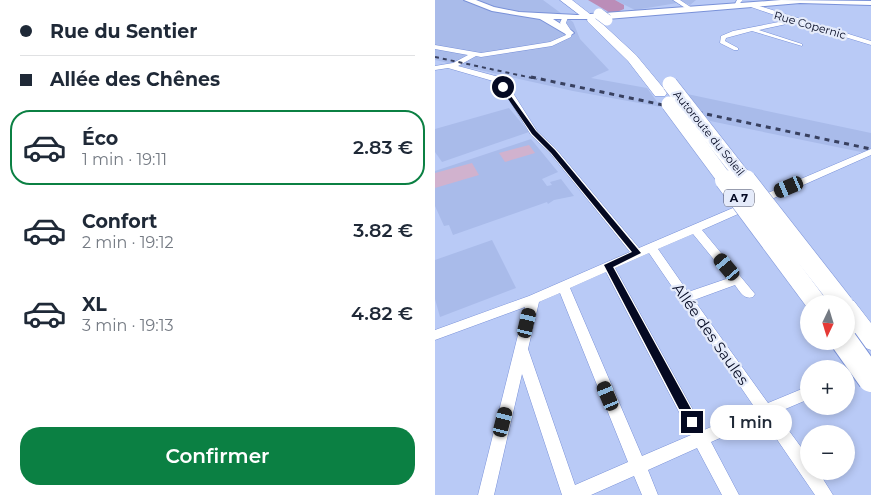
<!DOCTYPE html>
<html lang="fr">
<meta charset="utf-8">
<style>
:root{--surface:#fff;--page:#f2f2f3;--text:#1f2937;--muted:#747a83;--line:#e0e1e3;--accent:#0b8043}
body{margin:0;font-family:Montserrat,sans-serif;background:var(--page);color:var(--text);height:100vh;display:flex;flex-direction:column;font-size:19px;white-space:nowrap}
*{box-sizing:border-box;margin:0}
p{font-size:16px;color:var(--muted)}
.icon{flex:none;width:28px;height:28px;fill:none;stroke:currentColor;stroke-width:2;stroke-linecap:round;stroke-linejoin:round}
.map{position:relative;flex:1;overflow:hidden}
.details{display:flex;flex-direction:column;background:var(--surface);width:435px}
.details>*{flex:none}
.banner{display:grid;align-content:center;height:110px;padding:0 20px;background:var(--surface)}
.needle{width:32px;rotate:184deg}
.buttons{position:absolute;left:365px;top:295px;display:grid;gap:10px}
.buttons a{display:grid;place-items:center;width:55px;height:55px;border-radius:50%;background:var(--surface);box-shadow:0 2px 8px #0003;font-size:25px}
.end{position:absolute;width:22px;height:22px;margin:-11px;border:6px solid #040922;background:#fff;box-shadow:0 0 0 2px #fff}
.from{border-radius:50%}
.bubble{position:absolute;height:35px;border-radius:18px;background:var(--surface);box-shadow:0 2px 8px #0003;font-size:16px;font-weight:600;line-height:35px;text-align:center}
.car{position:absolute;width:15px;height:30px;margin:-15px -8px;border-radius:6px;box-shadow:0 0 4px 1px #0007;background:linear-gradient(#222 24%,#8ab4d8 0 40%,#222 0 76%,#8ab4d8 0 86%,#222 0)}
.banner b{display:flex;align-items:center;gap:18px;height:48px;font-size:19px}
.banner b+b{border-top:1px solid var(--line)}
.banner i{width:12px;height:12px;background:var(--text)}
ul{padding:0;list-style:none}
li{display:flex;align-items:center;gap:15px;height:75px;margin:0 10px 8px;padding:0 10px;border:2px solid transparent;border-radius:20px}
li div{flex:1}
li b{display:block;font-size:19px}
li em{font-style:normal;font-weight:600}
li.selected{border-color:var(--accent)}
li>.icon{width:45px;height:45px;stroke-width:1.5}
.action{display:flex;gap:10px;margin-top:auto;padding:10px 20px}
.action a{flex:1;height:58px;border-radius:20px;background:var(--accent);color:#fff;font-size:20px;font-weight:600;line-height:58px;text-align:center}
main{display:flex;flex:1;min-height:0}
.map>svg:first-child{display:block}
.built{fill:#a9bbea}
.green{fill:#d1b2ce}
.forest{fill:#bb8db8}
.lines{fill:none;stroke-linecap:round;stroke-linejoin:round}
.minor-casing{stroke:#7991d8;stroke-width:1}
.secondary-casing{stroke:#7991d8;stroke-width:2}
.motorway-casing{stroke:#7991d8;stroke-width:1}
.minor{fill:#fff;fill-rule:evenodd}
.secondary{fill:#fff;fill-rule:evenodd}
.motorway{fill:#fff;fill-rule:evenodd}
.rail-far1{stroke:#38405f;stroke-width:2;stroke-dasharray:4 4;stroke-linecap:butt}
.rail{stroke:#38405f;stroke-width:3;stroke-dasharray:5 5;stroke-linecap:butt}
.motorway-bridge-far3-casing{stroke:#7991d8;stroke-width:12;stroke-linecap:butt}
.motorway-bridge-far2-casing{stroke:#7991d8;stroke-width:16;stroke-linecap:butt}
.motorway-bridge-far1-casing{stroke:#7991d8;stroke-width:21;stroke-linecap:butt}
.motorway-bridge-casing{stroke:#7991d8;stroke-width:28;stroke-linecap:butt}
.motorway-bridge-far3{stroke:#fff;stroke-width:11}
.motorway-bridge-far2{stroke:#fff;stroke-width:15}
.motorway-bridge-far1{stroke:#fff;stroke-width:20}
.motorway-bridge{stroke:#fff;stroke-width:26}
.route{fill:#040922}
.labels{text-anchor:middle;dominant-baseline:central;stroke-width:4.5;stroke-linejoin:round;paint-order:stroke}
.far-street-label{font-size:11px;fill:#040922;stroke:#e5ebfa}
.shield{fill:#e5ebfa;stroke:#484d63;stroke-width:1}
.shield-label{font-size:11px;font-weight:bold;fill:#040922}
.near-street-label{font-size:15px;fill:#040922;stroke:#e5ebfa}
</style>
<main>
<section class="details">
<div class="banner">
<b><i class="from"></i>Rue du Sentier</b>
<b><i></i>Allée des Chênes</b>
</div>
<ul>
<li class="selected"><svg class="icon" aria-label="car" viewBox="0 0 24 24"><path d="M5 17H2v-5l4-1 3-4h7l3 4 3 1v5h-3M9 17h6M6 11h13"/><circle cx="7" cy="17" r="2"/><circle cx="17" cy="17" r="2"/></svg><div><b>Éco</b><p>1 min · 19:11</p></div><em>2.83 €</em></li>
<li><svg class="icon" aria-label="car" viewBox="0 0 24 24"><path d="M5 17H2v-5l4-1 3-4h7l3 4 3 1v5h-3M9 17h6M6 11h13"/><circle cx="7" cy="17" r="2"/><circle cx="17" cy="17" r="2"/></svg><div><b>Confort</b><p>2 min · 19:12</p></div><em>3.82 €</em></li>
<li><svg class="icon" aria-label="car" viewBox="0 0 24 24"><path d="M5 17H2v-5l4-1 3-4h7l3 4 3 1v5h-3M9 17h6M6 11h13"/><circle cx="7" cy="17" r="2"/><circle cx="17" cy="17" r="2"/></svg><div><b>XL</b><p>3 min · 19:13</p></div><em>4.82 €</em></li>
</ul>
<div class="action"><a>Confirmer</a></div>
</section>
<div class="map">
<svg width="436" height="495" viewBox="0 0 436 495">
<rect width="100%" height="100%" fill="#b9caf6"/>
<g class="built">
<polygon points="0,0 108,0 138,22 145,39 174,70 156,78 212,88 226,107 138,91 0,60"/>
<polygon points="180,0 261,0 255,5 248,2 200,10"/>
<polygon points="252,94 436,133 436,154 275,121"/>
<polygon points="74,108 94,132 7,162 0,152 0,129"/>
<polygon points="96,139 123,172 107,179 112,186 117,185 115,182 126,179 139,196 119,200 113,204 112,202 18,235 14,225 9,226 0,206 0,171"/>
<polygon points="57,240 81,288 5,317 0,299 0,260"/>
</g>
<g class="green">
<polygon points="94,145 100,153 70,162 64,153"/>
<polygon points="37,163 44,175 0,188 0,173"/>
</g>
<polygon class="forest" points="153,0 180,0 189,5 189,9 177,14"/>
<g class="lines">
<g class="minor-casing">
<g id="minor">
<polygon points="238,0 245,0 260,10 255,11"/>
<polygon points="302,0 308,0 305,3 307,7 303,7 300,4"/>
<polygon points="315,3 436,41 436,45 361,22 324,30 367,44 367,46 317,31 291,38 290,41 303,48 303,50 299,50 285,43 286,36 298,31 354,20 313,6"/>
<path d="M128 16 133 17 131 23 137 32 136 37 117 46 46 57 41 56 23 66 64 77 78 93 102 131 121 149 204 248 436 149V155L267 230 320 294 318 297C309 300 305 292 300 285L259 300 333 403 374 386V399L341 413 374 458V471H383L398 495H380L328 419 276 442 304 495H287L262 448 213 470 223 495H207L199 476 156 495H127L87 374 59 495H43L90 307 0 340V330L94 296 195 252 115 153 96 135 72 96 58 81 13 68 0 70V66L18 63 33 55 0 49V45L46 53 115 42 131 35 125 23ZM258 234 294 278 253 292 223 249ZM214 253 320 408 269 430 180 268ZM171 272 256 435 207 456 135 288ZM125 293 193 462 140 485 93 349 104 302Z"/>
</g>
</g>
<g class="secondary-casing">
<polygon id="secondary" points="29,0 41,0 59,7 84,12 142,15 346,0 436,1 436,5 365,3 172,19 118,19 137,31 139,33 134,36 105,19 57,11"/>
</g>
<g class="motorway-casing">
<g id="motorway">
<polygon points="125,0 137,0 155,14 154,16 146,16"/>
<polygon points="157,17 161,18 201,55 230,90 232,93 230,96 220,96 193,61 153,22 152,20 153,18"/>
<polygon points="411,298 419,301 436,323 436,350 428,347 411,324 411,304 402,304 403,301"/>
</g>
</g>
<use href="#minor" class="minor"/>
<use href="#secondary" class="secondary"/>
<use href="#motorway" class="motorway"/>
<polyline class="rail-far1" points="0,57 102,79"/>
<polyline class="rail" points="96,77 436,149"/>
<g class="motorway-bridge-far3-casing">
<polyline id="motorway-bridge-far3" points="164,14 172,20"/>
</g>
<g class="motorway-bridge-far2-casing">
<g id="motorway-bridge-far2">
<polyline points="235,84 311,181"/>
<polyline points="234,104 291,181"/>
</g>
</g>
<g class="motorway-bridge-far1-casing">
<g id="motorway-bridge-far1">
<polyline points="290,180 382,304"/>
<polyline points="311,180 408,304"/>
</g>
</g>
<g class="motorway-bridge-casing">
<polyline id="motorway-bridge" points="409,341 436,379"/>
</g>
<use href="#motorway-bridge-far3" class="motorway-bridge-far3"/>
<use href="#motorway-bridge-far2" class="motorway-bridge-far2"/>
<use href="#motorway-bridge-far1" class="motorway-bridge-far1"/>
<use href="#motorway-bridge" class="motorway-bridge"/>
</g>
<polygon class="route" points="68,85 101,131 120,150 206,253 178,267 261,418 263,422 261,426 253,426 169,265 197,252 116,153 97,134 65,87"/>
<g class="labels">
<g class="far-street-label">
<text transform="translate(375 25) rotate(16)">Rue Copernic</text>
<text transform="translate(274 133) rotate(51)">Autoroute du Soleil</text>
</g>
<rect class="shield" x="289" y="189.5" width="30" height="17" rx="4"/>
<g class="shield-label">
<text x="304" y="198">A 7</text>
</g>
<g class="near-street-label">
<text transform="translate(276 334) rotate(55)">Allée des Saules</text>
</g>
</g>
</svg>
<div class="buttons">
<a><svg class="needle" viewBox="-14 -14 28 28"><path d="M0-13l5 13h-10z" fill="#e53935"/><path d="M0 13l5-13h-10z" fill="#747a83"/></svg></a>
<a>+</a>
<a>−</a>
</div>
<i class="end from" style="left:68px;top:87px"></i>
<i class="end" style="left:257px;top:422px"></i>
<div class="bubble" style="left:275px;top:405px;width:82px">1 min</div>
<i class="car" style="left:354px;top:187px;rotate:247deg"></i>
<i class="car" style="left:292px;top:267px;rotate:320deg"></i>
<i class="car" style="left:92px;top:323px;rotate:13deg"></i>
<i class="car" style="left:173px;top:396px;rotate:337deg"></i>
<i class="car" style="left:68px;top:422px;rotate:14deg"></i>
</div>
</main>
